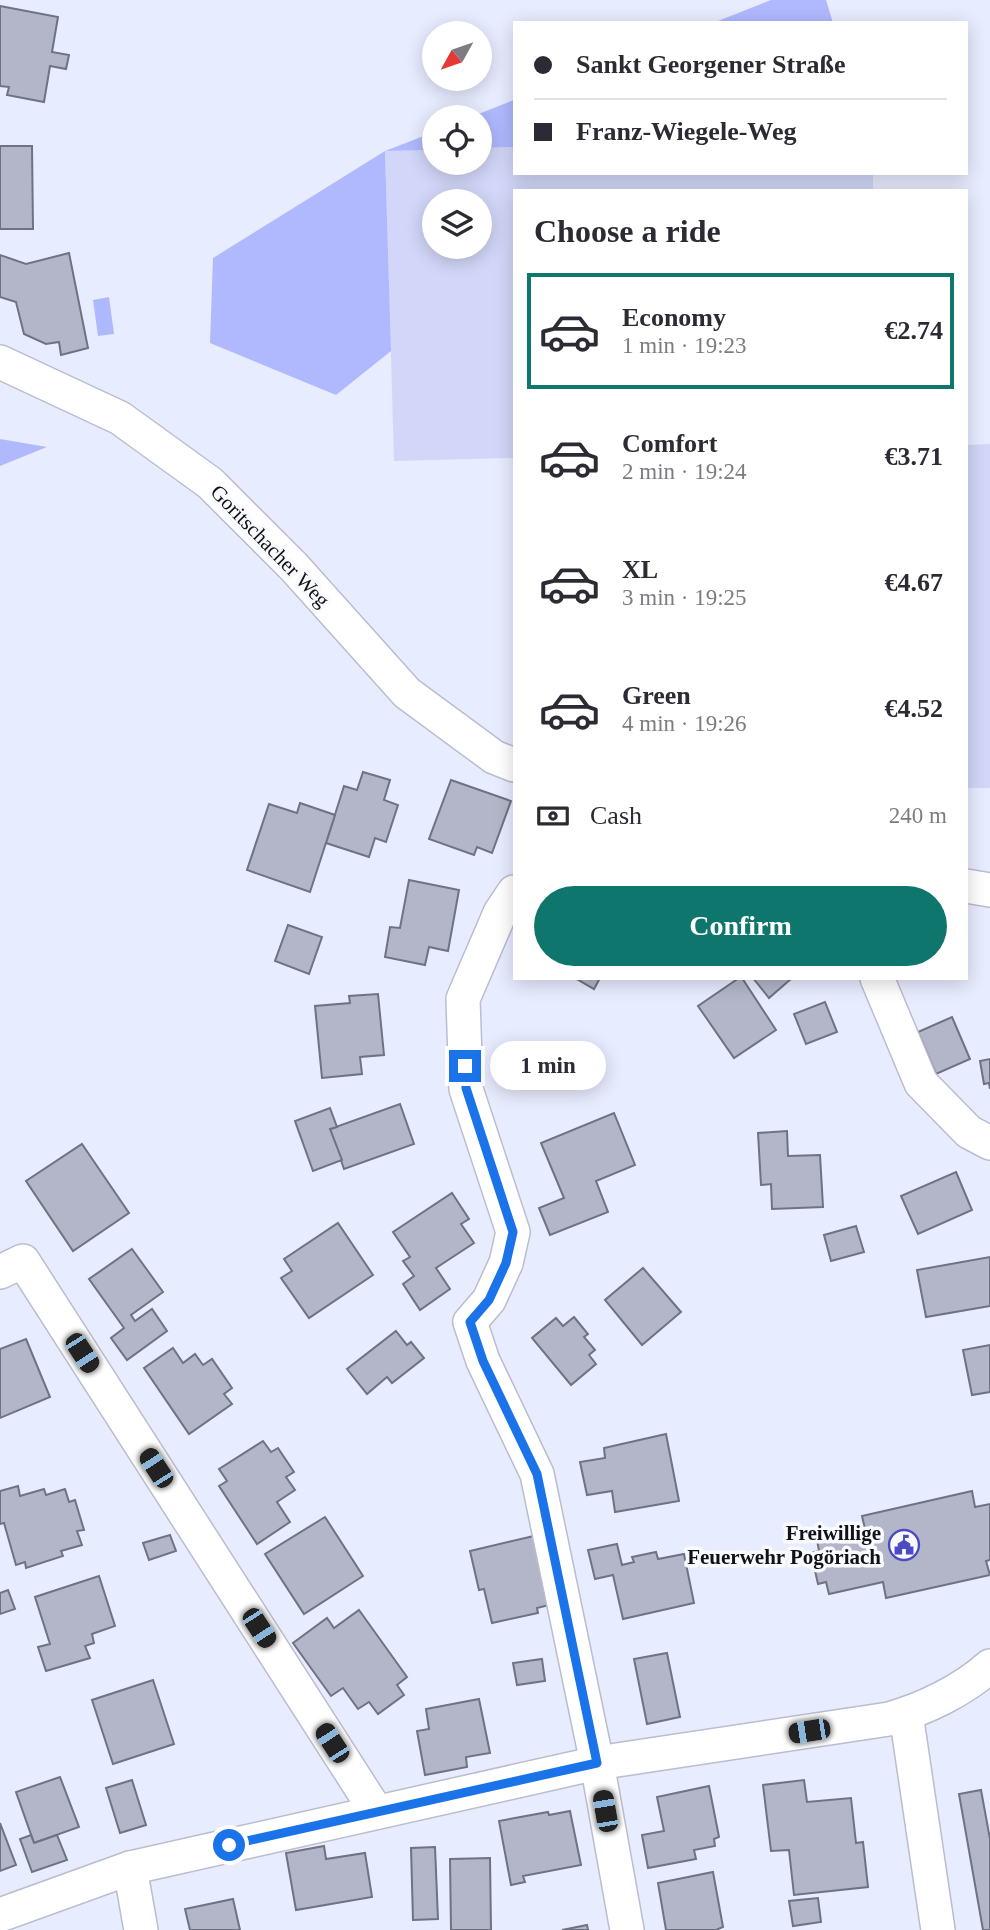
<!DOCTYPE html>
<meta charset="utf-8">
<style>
:root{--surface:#fff;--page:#f7f7f7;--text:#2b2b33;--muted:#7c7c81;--line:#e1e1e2;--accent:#0f766e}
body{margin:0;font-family:"Times New Roman",serif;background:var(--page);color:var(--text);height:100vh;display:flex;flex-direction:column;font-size:26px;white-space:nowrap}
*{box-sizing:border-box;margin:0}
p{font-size:23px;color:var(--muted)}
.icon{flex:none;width:38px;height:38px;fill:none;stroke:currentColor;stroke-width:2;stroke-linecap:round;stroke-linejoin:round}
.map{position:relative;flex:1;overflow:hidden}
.side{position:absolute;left:513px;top:189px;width:455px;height:791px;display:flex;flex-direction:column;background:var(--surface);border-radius:0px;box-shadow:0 4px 18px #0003}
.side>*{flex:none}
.guide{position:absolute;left:513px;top:21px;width:455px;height:154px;border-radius:0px;box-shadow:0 4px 18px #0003;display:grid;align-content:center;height:154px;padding:0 21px;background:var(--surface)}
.needle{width:46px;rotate:230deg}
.controls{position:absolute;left:422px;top:21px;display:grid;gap:14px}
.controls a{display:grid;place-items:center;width:70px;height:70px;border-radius:50%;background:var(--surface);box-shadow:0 4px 18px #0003;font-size:35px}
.end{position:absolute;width:32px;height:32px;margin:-16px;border:9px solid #1a73e8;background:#fff;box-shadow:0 0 0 4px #fff}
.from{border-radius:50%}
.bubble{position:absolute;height:49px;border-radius:24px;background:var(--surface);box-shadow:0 4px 18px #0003;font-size:23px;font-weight:800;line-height:49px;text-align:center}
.car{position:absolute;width:21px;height:42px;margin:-21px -10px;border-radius:9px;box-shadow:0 0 5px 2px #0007;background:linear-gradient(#222 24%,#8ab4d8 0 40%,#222 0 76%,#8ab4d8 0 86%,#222 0)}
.guide b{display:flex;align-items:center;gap:24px;height:66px;font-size:26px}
.guide b+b{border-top:2px solid var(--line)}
.guide i{width:18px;height:18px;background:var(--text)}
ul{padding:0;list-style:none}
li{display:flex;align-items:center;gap:21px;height:116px;margin:0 14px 10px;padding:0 7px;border:4px solid transparent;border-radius:0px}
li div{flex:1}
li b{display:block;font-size:26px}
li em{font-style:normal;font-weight:800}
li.on{border-color:var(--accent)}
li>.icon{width:63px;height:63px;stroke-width:1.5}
h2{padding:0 21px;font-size:32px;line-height:84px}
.pay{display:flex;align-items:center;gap:18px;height:77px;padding:0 21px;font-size:26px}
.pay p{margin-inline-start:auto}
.primary-button{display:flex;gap:14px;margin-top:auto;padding:14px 21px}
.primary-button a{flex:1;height:80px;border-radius:42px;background:var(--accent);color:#fff;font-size:28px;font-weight:800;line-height:80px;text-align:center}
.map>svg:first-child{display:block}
.green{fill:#d2d7f9;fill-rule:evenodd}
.forest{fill:#b0b9fe}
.water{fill:#aeb8fc}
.building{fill:#b2b6c8;stroke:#6f7283;stroke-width:2}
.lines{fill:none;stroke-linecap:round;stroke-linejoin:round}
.minor-casing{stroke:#babdd0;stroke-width:36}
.minor{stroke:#fff;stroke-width:33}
.route{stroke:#1a73e8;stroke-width:9}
.labels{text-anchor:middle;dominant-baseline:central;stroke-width:7;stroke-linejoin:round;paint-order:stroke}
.street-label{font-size:21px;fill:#111218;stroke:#f9fafe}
.poi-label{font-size:21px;font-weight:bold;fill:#111218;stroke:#f9fafe;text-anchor:end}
</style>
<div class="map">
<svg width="990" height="1930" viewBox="0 0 990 1930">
<rect width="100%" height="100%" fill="#e8ecff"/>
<g class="green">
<path d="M514 147V173H873V191H514V458L394 461 385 151 434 150V163H480V148ZM434 201H480V247H434Z"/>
<polygon points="990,444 990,788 966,788 966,445"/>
</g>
<g class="forest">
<polygon points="771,0 826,0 833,23 713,23"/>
<polygon points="514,100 514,147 480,148 480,117 471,117"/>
<polygon points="434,132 434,150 385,151 391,351 336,395 210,343 213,258 385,151"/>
<polygon points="0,439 47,447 0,466"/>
</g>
<polygon class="water" points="109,297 114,334 98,336 93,300"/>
<g class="building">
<polygon points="0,6 58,17 52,52 69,55 66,69 50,66 44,102 7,95 9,87 0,86"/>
<polygon points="0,146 32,146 33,229 0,229"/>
<polygon points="69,253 88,348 61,355 59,342 46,344 24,334 16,302 0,297 0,255 26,264"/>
<polygon points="363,772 390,780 384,800 398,805 386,842 375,838 369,857 326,843 344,786 357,790"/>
<polygon points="451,780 511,801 492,853 477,847 474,855 429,839"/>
<polygon points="300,803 335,815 310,892 247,870 269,804 297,813"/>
<polygon points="409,880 459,890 448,951 429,947 425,965 385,957 390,927 400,928"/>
<polygon points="288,925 322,937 309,974 275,961"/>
<polygon points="575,978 600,978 594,989"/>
<polygon points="739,978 742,978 776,1030 734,1058 698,1006"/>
<polygon points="753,978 792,978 769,998"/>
<polygon points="378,994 384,1055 360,1057 362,1074 322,1078 315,1006 350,1003 349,996"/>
<polygon points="825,1002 837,1032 806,1044 794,1014"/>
<polygon points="952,1017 970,1059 936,1074 918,1032"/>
<polygon points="990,1059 990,1089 989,1083 984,1084 980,1061"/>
<polygon points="400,1104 414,1144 344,1169 330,1129"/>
<polygon points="330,1108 337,1127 330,1129 342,1160 313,1171 295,1121"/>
<polygon points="614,1113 635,1165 596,1181 608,1212 550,1235 539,1208 564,1198 541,1143"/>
<polygon points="787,1131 788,1156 820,1155 823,1207 772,1209 771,1184 761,1185 758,1133"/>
<polygon points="82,1144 129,1213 73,1251 26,1181"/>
<polygon points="956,1172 972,1210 918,1234 901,1196"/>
<polygon points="452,1193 469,1219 461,1224 474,1243 436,1268 450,1289 420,1310 403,1284 414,1276 403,1261 410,1257 393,1232"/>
<polygon points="338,1223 373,1275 309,1318 281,1278 292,1271 284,1259"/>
<polygon points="856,1226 864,1252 831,1261 824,1235"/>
<polygon points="132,1249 163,1292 131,1315 135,1321 152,1309 167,1331 127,1360 111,1338 124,1328 89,1279"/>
<polygon points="990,1257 990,1306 926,1317 917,1270"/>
<polygon points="643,1268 681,1312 642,1345 605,1300"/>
<polygon points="574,1317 588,1334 584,1337 595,1350 589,1355 596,1364 571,1385 532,1338 556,1318 563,1326"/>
<polygon points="396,1331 407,1345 411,1342 424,1358 392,1383 387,1377 367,1394 347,1369"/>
<polygon points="26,1339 50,1397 0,1418 0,1349"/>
<polygon points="990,1345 990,1392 972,1395 963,1350"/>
<polygon points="173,1348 183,1363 195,1354 203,1365 212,1359 232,1388 224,1394 232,1404 189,1434 144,1368"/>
<polygon points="666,1434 679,1501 615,1512 612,1491 587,1495 580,1462 605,1458 604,1448"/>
<polygon points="263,1441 271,1452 278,1448 294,1472 286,1477 295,1490 277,1502 290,1522 257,1544 219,1486 227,1481 219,1469"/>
<polygon points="18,1486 20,1496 44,1489 46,1495 65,1489 69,1502 75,1500 84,1530 77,1531 82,1545 61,1551 63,1556 26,1568 25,1562 16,1565 4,1523 0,1524 0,1491"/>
<polygon points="972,1491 975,1507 990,1504 990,1560 986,1561 990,1575 886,1598 883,1582 829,1594 826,1582 818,1584 811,1553 819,1551 817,1540 865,1529 862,1516"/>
<polygon points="325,1517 363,1576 304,1614 265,1554"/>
<polygon points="170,1535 176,1551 149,1560 143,1543"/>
<polygon points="538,1535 553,1604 537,1608 538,1613 492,1623 484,1589 479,1590 470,1551"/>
<polygon points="617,1544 622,1565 634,1562 632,1557 656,1552 658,1559 684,1554 694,1603 623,1619 613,1575 595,1579 588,1550"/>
<polygon points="99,1576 115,1626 92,1634 94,1643 85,1646 90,1658 46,1671 38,1647 50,1644 35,1597"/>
<polygon points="8,1590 15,1609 0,1614 0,1593"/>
<polygon points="359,1610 407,1677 397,1685 404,1695 378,1714 369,1702 358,1709 343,1688 331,1696 293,1643 327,1618 334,1628"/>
<polygon points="667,1653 680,1717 647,1724 634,1659"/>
<polygon points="542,1659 545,1681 517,1685 513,1663"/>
<polygon points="153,1680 174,1744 113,1764 92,1700"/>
<polygon points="479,1699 490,1753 466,1757 467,1767 425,1775 417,1731 429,1729 426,1709"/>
<polygon points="60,1777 79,1827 34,1843 16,1792"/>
<polygon points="132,1780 146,1825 120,1833 106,1788"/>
<polygon points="804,1780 807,1802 851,1798 856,1843 863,1842 868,1887 794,1895 789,1850 771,1851 763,1785"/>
<polygon points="709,1786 719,1837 714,1839 715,1846 694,1850 696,1859 648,1868 642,1835 664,1831 657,1797"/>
<polygon points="981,1790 990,1839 990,1930 983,1930 959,1794"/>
<polygon points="570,1811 581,1865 523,1876 525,1882 511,1885 499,1821 548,1812 549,1815"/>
<polygon points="0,1823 16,1865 0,1871"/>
<polygon points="31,1835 34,1843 57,1835 67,1860 32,1872 20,1839"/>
<polygon points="324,1846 326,1859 365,1853 372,1897 296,1910 286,1853"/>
<polygon points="435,1847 438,1919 413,1920 411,1848"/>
<polygon points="490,1858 491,1930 451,1930 450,1859"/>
<polygon points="713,1872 723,1927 716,1930 666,1930 658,1883"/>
<polygon points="818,1898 821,1922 793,1926 789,1901"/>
<polygon points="233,1899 240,1930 190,1930 185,1909"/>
<polygon points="587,1925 588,1930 562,1930"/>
</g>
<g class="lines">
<g class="minor-casing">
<g id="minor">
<polyline points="0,362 120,418 210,483 294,567 407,693 494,757 514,765"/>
<polyline points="966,886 990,890"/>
<polyline points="514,892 500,913 463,999 466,1089 513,1232 506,1263 489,1300 470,1322 483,1361 537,1474 597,1763 627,1930"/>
<polyline points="877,978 921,1083 969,1132 990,1143"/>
<polyline points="0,1272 23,1261 376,1811"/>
<polyline points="906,1714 938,1930"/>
<polyline points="130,1868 141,1930"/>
<path d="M0 1915 130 1868 597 1763 889 1719C924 1709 962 1691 990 1666"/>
</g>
</g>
<use href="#minor" class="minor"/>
</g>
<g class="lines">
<polyline class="route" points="229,1845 597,1763 537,1474 483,1361 470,1322 489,1300 506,1263 513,1232 466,1088 465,1066"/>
</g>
<defs>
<g id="civic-ring" transform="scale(1.575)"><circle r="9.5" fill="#f9fafe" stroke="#4c4bc1" stroke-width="1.5"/><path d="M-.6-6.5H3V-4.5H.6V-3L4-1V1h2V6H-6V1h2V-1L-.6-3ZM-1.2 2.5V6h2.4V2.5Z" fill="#4c4bc1"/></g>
</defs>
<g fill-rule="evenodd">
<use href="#civic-ring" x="904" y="1545"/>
</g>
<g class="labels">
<g class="street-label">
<text transform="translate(270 546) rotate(46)">Goritschacher Weg</text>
</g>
<g class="poi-label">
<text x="881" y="1533">Freiwillige<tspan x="881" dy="24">Feuerwehr Pogöriach</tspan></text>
</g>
</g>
</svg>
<div class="controls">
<a><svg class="needle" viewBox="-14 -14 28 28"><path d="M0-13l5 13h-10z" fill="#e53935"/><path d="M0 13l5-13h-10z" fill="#7c7c81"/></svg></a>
<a><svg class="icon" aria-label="locate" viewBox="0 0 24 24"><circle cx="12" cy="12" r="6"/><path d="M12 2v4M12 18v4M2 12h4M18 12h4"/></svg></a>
<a><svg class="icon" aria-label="layers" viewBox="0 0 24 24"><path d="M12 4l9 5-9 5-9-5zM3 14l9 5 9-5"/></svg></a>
</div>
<i class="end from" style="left:229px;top:1845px"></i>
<i class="end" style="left:465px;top:1066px"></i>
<div class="bubble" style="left:490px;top:1041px;width:116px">1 min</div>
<i class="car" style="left:82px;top:1353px;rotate:147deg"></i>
<i class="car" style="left:156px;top:1468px;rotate:327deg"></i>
<i class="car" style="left:259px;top:1628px;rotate:147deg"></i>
<i class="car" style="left:809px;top:1731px;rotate:261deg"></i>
<i class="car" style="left:332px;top:1743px;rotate:327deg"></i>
<i class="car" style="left:605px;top:1811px;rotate:350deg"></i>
<div class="guide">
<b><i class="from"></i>Sankt Georgener Straße</b>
<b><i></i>Franz-Wiegele-Weg</b>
</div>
<section class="side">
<h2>Choose a ride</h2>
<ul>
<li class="on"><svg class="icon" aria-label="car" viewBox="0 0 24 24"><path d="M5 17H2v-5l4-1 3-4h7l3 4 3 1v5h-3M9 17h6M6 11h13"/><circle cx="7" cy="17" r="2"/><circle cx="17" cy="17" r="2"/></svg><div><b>Economy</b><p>1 min · 19:23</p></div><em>€2.74</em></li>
<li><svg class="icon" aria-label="car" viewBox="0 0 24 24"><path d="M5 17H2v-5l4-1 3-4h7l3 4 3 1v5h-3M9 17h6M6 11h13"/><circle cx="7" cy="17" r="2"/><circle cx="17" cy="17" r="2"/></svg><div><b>Comfort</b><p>2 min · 19:24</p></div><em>€3.71</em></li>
<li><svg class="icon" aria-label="car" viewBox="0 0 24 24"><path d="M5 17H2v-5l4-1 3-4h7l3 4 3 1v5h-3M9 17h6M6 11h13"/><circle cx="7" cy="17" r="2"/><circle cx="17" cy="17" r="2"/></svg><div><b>XL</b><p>3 min · 19:25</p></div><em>€4.67</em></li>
<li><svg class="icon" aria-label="car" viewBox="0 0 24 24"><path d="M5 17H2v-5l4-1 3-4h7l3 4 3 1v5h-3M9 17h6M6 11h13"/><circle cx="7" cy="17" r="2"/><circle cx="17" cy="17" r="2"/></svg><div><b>Green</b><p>4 min · 19:26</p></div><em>€4.52</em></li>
</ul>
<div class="pay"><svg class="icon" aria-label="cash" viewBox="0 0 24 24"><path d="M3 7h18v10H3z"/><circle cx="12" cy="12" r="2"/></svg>Cash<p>240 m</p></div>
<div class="primary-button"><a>Confirm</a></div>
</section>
</div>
